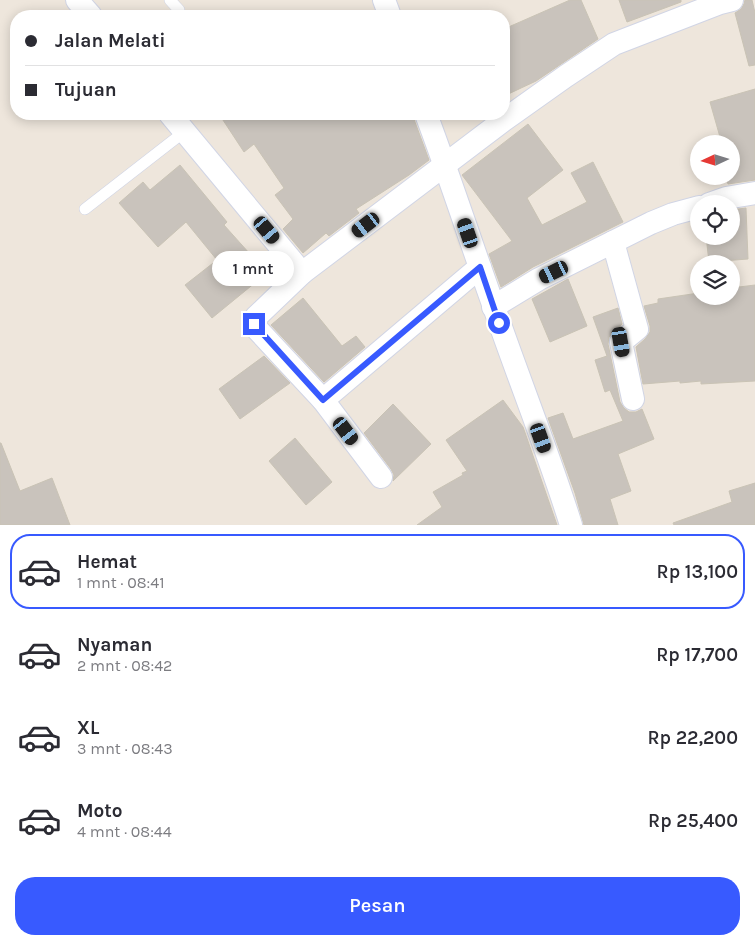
<!DOCTYPE html>
<html lang="id">
<meta charset="utf-8">
<style>
:root{--surface:#fff;--page:#f7f7f7;--text:#2b2b33;--muted:#7c7c81;--line:#e1e1e2;--accent:#385aff}
body{margin:0;font-family:Karla,sans-serif;background:var(--page);color:var(--text);height:100vh;display:flex;flex-direction:column;font-size:19px;white-space:nowrap}
*{box-sizing:border-box;margin:0}
p{font-size:16px;color:var(--muted)}
.icon{flex:none;width:28px;height:28px;fill:none;stroke:currentColor;stroke-width:2;stroke-linecap:round;stroke-linejoin:round}
.map{position:relative;height:525px;overflow:hidden}
.sheet{display:flex;flex-direction:column;background:var(--surface);flex:1}
.sheet>*{flex:none}
.guide{position:absolute;left:10px;top:10px;width:500px;height:110px;border-radius:20px;box-shadow:0 2px 12px #0003;display:grid;align-content:center;height:110px;padding:0 15px;background:var(--surface)}
.needle{width:32px;rotate:266deg}
.fabs{position:absolute;left:690px;top:135px;display:grid;gap:10px}
.fabs a{display:grid;place-items:center;width:50px;height:50px;border-radius:50%;background:var(--surface);box-shadow:0 2px 12px #0003;font-size:25px}
.end{position:absolute;width:22px;height:22px;margin:-11px;border:6px solid #385aff;background:#fff;box-shadow:0 0 0 2px #fff}
.from{border-radius:50%}
.bubble{position:absolute;height:35px;border-radius:18px;background:var(--surface);box-shadow:0 2px 12px #0003;font-size:16px;font-weight:600;line-height:35px;text-align:center}
.car{position:absolute;width:15px;height:30px;margin:-15px -8px;border-radius:6px;box-shadow:0 0 4px 1px #0007;background:linear-gradient(#222 24%,#8ab4d8 0 40%,#222 0 76%,#8ab4d8 0 86%,#222 0)}
.guide b{display:flex;align-items:center;gap:18px;height:48px;font-size:19px}
.guide b+b{border-top:1px solid var(--line)}
.guide i{width:12px;height:12px;background:var(--text)}
ul{padding:9px 0 0;list-style:none}
li{display:flex;align-items:center;gap:15px;height:75px;margin:0 10px 8px;padding:0 5px;border:2px solid transparent;border-radius:20px}
li div{flex:1}
li b{display:block;font-size:19px}
li em{font-style:normal;font-weight:600}
li.selected{border-color:var(--accent)}
li>.icon{width:45px;height:45px;stroke-width:1.5}
.cta{display:flex;gap:10px;margin-top:auto;padding:10px 15px}
.cta a{flex:1;height:58px;border-radius:20px;background:var(--accent);color:#fff;font-size:20px;font-weight:600;line-height:58px;text-align:center}
.map>svg:first-child{display:block}
.building{fill:#c9c3bc;stroke:#c9c3b5}
.lines{fill:none;stroke-linecap:round;stroke-linejoin:round}
.lane-casing{stroke:#d1d5e5;stroke-width:12}
.street-casing{stroke:#d1d5e5;stroke-width:24}
.lane{stroke:#fff;stroke-width:11}
.street{stroke:#fff;stroke-width:22}
.route{stroke:#385aff;stroke-width:6}
</style>
<div class="map">
<svg width="755" height="525" viewBox="0 0 755 525">
<rect width="100%" height="100%" fill="#eee6dc"/>
<g class="building">
<polygon points="570,0 581,0 598,39 536,81 504,96 504,29"/>
<polygon points="619,0 681,0 681,2 627,22"/>
<polygon points="745,0 752,0 755,13 755,65 749,66 735,13 741,9 744,4"/>
<polygon points="755,89 755,180 728,184 726,176 731,176 731,144 722,144 710,102"/>
<polygon points="219,114 412,114 429,160 409,175 356,209 359,213 329,236 326,233 303,253 283,229 293,219 275,195 284,188 254,144 244,152"/>
<polygon points="528,124 563,170 527,198 542,225 587,202 571,173 593,162 623,222 533,267 501,287 489,254 512,241 462,175"/>
<polygon points="180,165 227,222 224,225 267,273 212,318 185,285 217,260 186,222 158,247 119,203 143,182 150,190"/>
<polygon points="746,208 748,259 709,262 706,236 731,236 731,210"/>
<polygon points="568,279 587,326 550,342 532,299"/>
<polygon points="755,285 755,381 701,384 701,381 680,383 680,381 643,384 636,347 645,339 650,332 650,326 644,306 658,303 658,299 699,293 699,296 731,296 731,288"/>
<polygon points="303,298 342,346 356,336 365,347 324,382 271,325"/>
<polygon points="618,308 622,324 613,332 609,337 608,344 620,402 624,408 629,412 636,412 642,409 654,439 618,454 631,491 610,499 618,525 584,525 575,493 548,418 563,413 573,439 623,421 610,390 605,392 595,360 607,356 593,317"/>
<polygon points="264,356 290,383 240,419 219,389"/>
<polygon points="503,400 523,427 557,525 417,525 442,507 433,492 463,475 462,473 467,471 446,440"/>
<polygon points="393,404 431,444 393,481 394,475 391,469 364,433"/>
<polygon points="295,438 332,482 306,505 269,461"/>
<polygon points="0,443 1,443 20,491 52,478 70,525 0,525"/>
<polygon points="755,483 755,525 674,525 673,523 732,502 729,491"/>
</g>
<g class="lines">
<g class="lane-casing">
<g id="lane">
<polyline points="170,0 179,10"/>
<polyline points="85,209 184,132"/>
</g>
</g>
<g class="street-casing">
<g id="street">
<polyline points="77,0 91,16"/>
<polyline points="384,0 390,16"/>
<polyline points="170,114 302,273"/>
<path d="M426 114C450 178 471 243 494 307 519 380 548 451 571 525"/>
<polyline points="709,204 726,198 755,193"/>
<polyline points="613,242 637,329 621,342 633,399"/>
<polyline points="493,307 539,279 651,223 673,214 699,207"/>
<polyline points="323,400 480,267"/>
<polyline points="381,477 323,400 257,329 254,324 256,317 302,273 504,120 566,76 614,44 720,3 732,0"/>
</g>
</g>
<use href="#lane" class="lane"/>
<use href="#street" class="street"/>
</g>
<g class="lines">
<polyline class="route" points="254,324 323,400 480,267 499,323"/>
</g>
</svg>
<div class="fabs">
<a><svg class="needle" viewBox="-14 -14 28 28"><path d="M0-13l5 13h-10z" fill="#e53935"/><path d="M0 13l5-13h-10z" fill="#7c7c81"/></svg></a>
<a><svg class="icon" aria-label="locate" viewBox="0 0 24 24"><circle cx="12" cy="12" r="6"/><path d="M12 2v4M12 18v4M2 12h4M18 12h4"/></svg></a>
<a><svg class="icon" aria-label="layers" viewBox="0 0 24 24"><path d="M12 4l9 5-9 5-9-5zM3 14l9 5 9-5"/></svg></a>
</div>
<i class="end from" style="left:499px;top:323px"></i>
<i class="end" style="left:254px;top:324px"></i>
<div class="bubble" style="left:212px;top:251px;width:82px">1 mnt</div>
<i class="car" style="left:366px;top:225px;rotate:233deg"></i>
<i class="car" style="left:267px;top:230px;rotate:140deg"></i>
<i class="car" style="left:468px;top:233px;rotate:341deg"></i>
<i class="car" style="left:554px;top:272px;rotate:244deg"></i>
<i class="car" style="left:621px;top:342px;rotate:170deg"></i>
<i class="car" style="left:346px;top:431px;rotate:143deg"></i>
<i class="car" style="left:541px;top:438px;rotate:160deg"></i>
<div class="guide">
<b><i class="from"></i>Jalan Melati</b>
<b><i></i>Tujuan</b>
</div>
</div>
<section class="sheet">
<ul>
<li class="selected"><svg class="icon" aria-label="car" viewBox="0 0 24 24"><path d="M5 17H2v-5l4-1 3-4h7l3 4 3 1v5h-3M9 17h6M6 11h13"/><circle cx="7" cy="17" r="2"/><circle cx="17" cy="17" r="2"/></svg><div><b>Hemat</b><p>1 mnt · 08:41</p></div><em>Rp 13,100</em></li>
<li><svg class="icon" aria-label="car" viewBox="0 0 24 24"><path d="M5 17H2v-5l4-1 3-4h7l3 4 3 1v5h-3M9 17h6M6 11h13"/><circle cx="7" cy="17" r="2"/><circle cx="17" cy="17" r="2"/></svg><div><b>Nyaman</b><p>2 mnt · 08:42</p></div><em>Rp 17,700</em></li>
<li><svg class="icon" aria-label="car" viewBox="0 0 24 24"><path d="M5 17H2v-5l4-1 3-4h7l3 4 3 1v5h-3M9 17h6M6 11h13"/><circle cx="7" cy="17" r="2"/><circle cx="17" cy="17" r="2"/></svg><div><b>XL</b><p>3 mnt · 08:43</p></div><em>Rp 22,200</em></li>
<li><svg class="icon" aria-label="car" viewBox="0 0 24 24"><path d="M5 17H2v-5l4-1 3-4h7l3 4 3 1v5h-3M9 17h6M6 11h13"/><circle cx="7" cy="17" r="2"/><circle cx="17" cy="17" r="2"/></svg><div><b>Moto</b><p>4 mnt · 08:44</p></div><em>Rp 25,400</em></li>
</ul>
<div class="cta"><a>Pesan</a></div>
</section>
